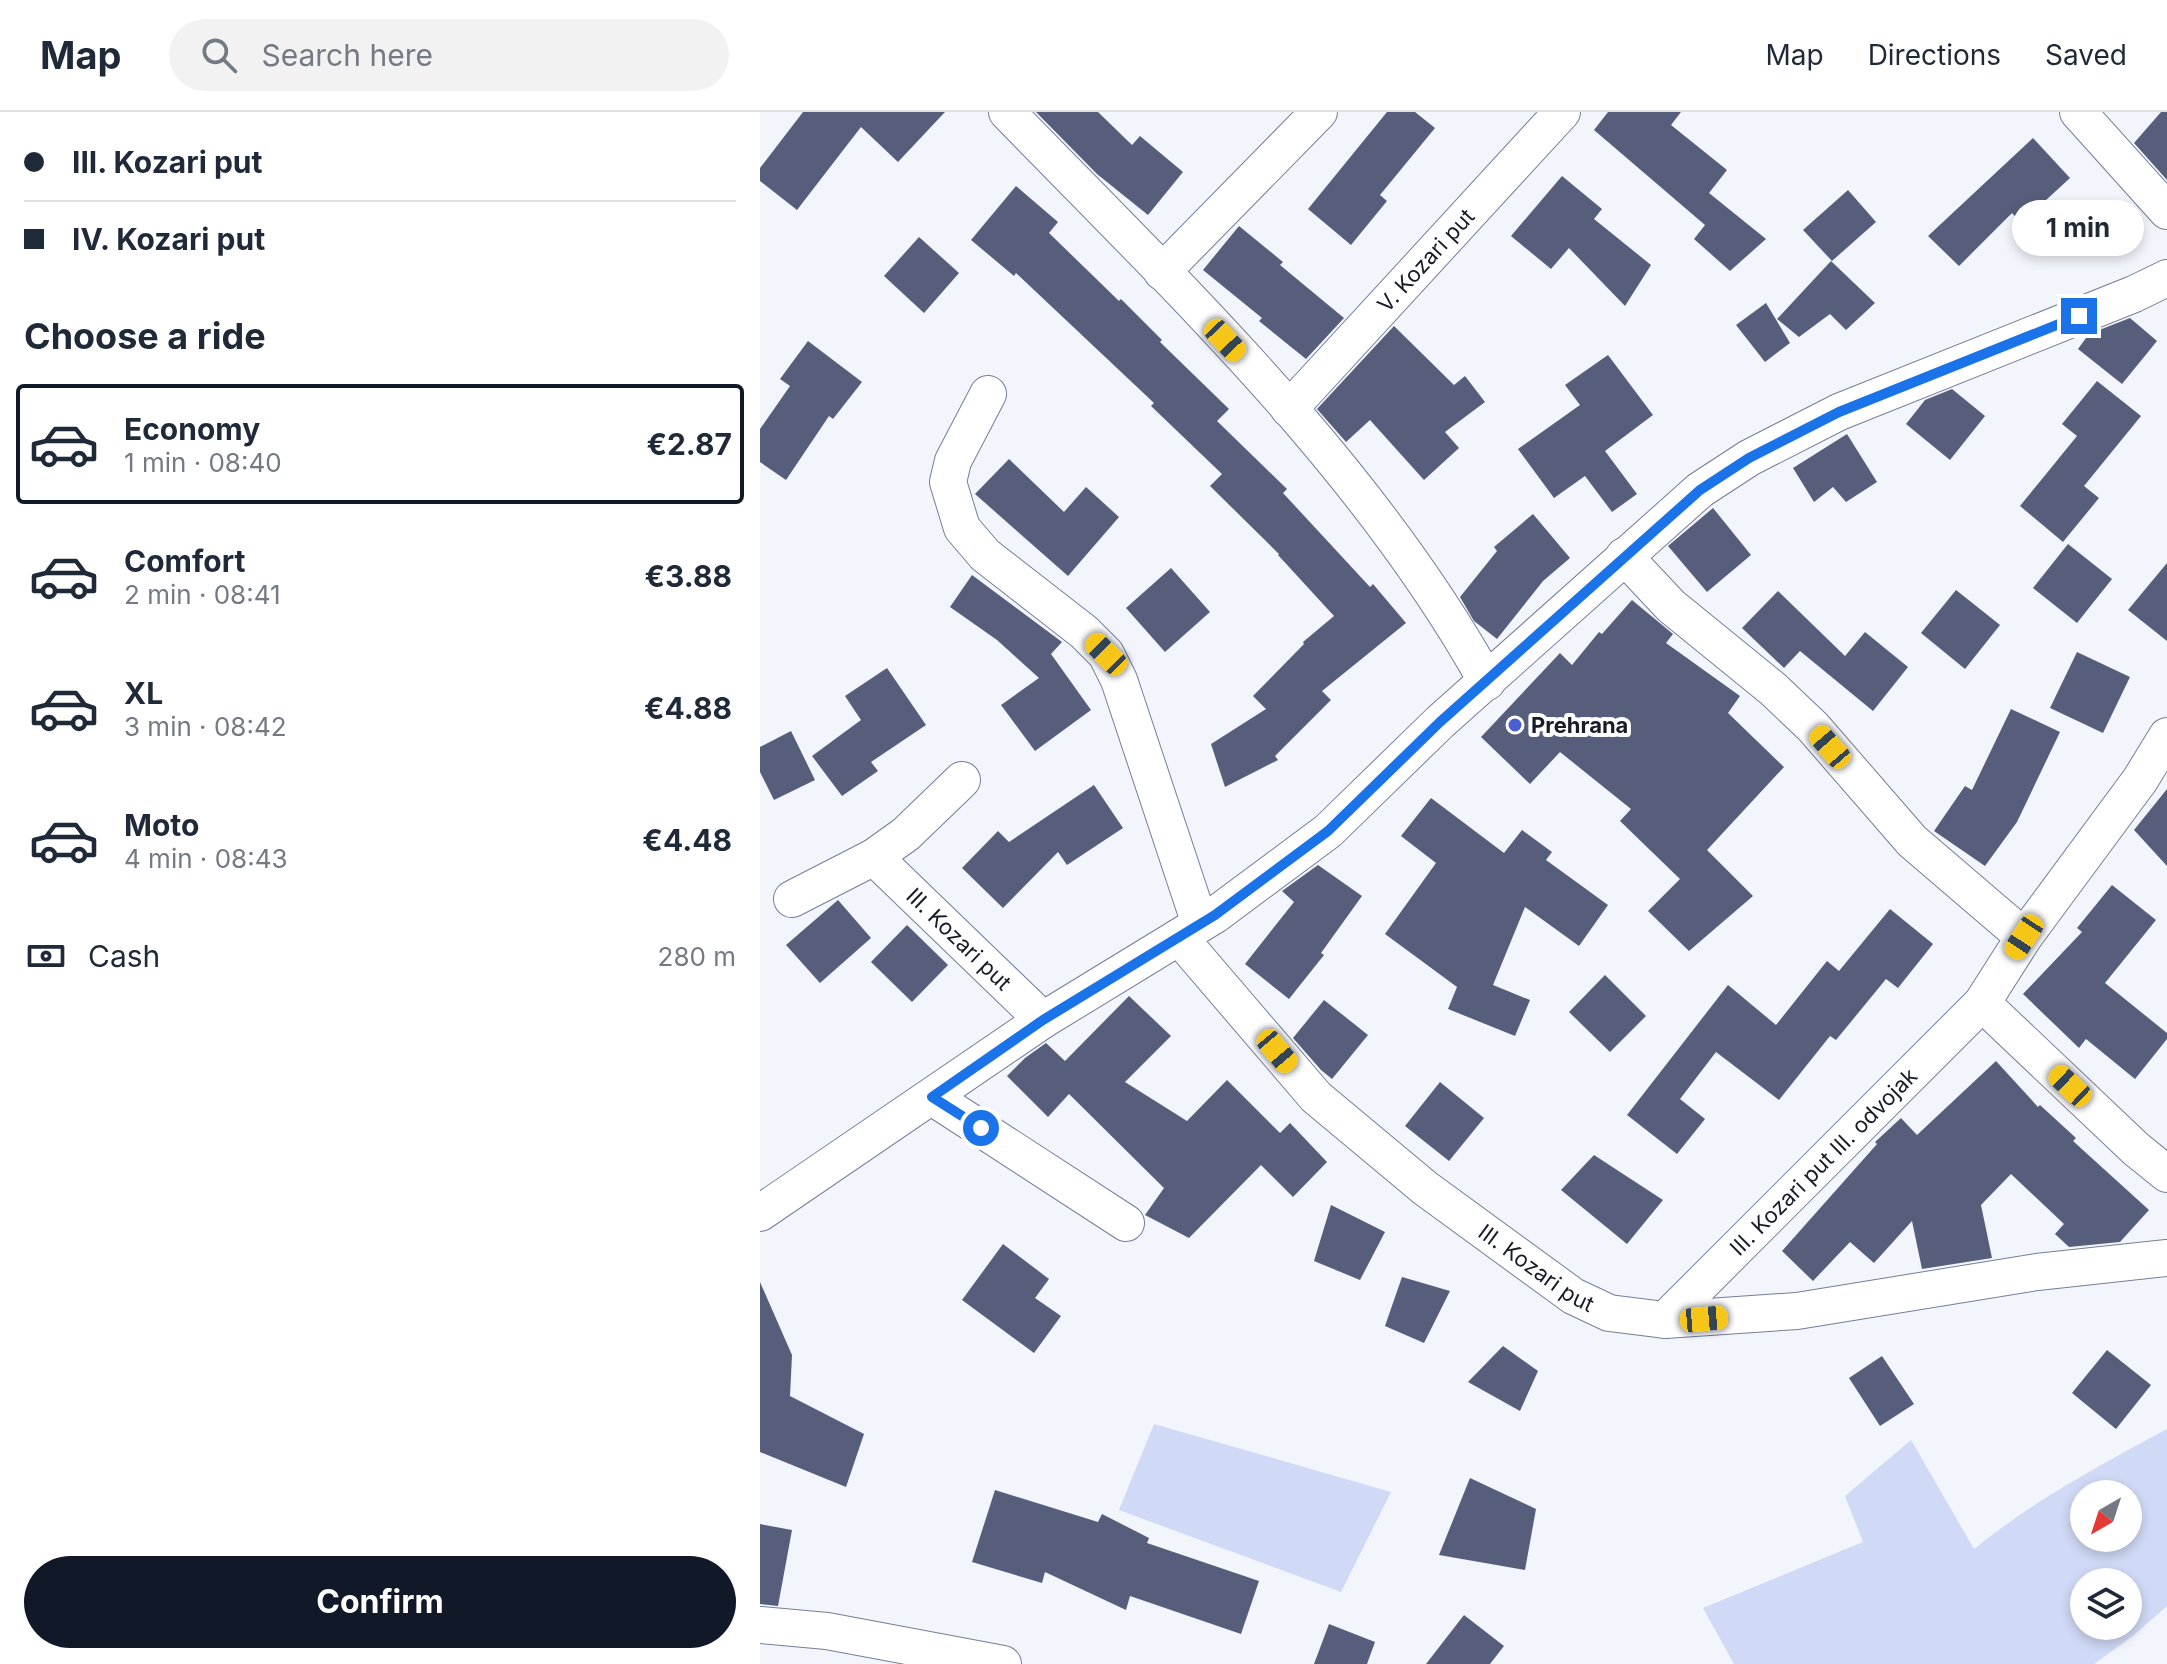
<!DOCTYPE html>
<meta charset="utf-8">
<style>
:root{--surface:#fff;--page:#f2f2f3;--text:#1f2937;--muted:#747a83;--line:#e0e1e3;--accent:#111827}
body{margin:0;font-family:Inter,sans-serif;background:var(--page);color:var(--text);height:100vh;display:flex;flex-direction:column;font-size:30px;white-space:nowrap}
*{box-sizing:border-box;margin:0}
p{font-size:26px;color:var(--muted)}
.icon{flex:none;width:44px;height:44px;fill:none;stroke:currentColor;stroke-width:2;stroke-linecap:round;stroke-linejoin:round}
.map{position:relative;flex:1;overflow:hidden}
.side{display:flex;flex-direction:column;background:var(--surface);width:760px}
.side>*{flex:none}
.banner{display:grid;align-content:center;height:176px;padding:0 24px;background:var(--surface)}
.needle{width:52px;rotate:219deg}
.fabs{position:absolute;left:1310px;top:1368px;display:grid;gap:16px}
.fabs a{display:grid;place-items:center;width:72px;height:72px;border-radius:50%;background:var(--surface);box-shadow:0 4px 12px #0003;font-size:40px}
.end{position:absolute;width:36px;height:36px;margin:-18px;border:10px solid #1a73e8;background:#fff;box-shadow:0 0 0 4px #fff}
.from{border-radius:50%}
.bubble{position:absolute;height:56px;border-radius:28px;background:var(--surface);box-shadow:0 4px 12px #0003;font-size:26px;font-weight:700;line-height:56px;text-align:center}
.car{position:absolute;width:24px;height:48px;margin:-24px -12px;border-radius:10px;box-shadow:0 0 6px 2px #0007;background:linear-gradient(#f5c518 24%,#345 0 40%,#f5c518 0 76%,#345 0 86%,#f5c518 0)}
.banner b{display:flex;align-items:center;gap:28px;height:76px;font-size:30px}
.banner b+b{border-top:2px solid var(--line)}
.banner i{width:20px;height:20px;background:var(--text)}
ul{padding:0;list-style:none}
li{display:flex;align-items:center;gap:24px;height:120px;margin:0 16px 12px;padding:0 8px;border:4px solid transparent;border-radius:8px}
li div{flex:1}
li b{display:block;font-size:30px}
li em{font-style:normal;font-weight:700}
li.selected{border-color:var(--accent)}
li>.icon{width:72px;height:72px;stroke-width:1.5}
h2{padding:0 24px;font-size:36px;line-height:96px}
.pay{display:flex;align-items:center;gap:20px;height:88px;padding:0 24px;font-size:30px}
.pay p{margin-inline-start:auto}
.primary-button{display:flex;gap:16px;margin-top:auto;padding:16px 24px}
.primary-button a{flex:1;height:92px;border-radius:48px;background:var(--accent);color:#fff;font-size:32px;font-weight:700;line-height:92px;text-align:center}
header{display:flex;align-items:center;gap:48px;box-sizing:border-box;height:112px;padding:0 40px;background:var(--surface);border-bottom:2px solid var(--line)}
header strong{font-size:38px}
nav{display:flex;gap:44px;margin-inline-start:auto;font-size:28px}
.search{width:560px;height:72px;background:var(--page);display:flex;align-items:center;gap:20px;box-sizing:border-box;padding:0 28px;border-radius:44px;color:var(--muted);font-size:30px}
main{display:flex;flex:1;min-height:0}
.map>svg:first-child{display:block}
.green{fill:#d0d9f5;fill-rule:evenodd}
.building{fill:#565e7c}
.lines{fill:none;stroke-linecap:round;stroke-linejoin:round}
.minor-casing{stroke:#757d9a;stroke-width:38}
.minor{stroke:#fff;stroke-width:36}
.route{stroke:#1a73e8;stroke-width:10}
.poi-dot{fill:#4c5ed3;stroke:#fff;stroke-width:3}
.labels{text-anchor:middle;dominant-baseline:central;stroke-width:8;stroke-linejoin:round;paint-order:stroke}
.street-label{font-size:22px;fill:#191c28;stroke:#fff}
.poi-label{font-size:22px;font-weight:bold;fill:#191c28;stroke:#fff;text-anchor:start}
</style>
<header>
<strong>Map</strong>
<div class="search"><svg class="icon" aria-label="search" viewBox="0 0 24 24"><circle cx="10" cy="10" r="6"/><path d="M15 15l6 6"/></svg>Search here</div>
<nav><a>Map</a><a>Directions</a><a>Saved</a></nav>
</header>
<main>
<section class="side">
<div class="banner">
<b><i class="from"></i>III. Kozari put</b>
<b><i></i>IV. Kozari put</b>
</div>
<h2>Choose a ride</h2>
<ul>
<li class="selected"><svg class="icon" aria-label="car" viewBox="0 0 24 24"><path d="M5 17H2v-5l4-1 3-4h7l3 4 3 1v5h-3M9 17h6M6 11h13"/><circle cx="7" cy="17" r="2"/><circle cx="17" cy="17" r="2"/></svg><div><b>Economy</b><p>1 min · 08:40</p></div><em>€2.87</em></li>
<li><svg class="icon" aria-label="car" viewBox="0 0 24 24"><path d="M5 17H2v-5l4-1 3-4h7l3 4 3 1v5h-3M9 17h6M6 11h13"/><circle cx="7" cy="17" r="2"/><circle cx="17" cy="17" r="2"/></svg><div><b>Comfort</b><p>2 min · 08:41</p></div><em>€3.88</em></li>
<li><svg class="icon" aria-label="car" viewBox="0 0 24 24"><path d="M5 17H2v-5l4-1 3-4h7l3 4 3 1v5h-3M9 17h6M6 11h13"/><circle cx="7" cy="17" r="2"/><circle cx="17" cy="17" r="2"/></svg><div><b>XL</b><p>3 min · 08:42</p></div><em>€4.88</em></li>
<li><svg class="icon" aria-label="car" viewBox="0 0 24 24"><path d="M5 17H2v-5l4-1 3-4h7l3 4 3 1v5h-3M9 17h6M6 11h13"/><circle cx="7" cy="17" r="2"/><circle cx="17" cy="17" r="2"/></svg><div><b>Moto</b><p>4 min · 08:43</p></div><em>€4.48</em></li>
</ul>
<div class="pay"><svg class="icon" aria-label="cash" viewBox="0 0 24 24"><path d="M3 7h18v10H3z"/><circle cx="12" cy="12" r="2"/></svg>Cash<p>280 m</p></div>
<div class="primary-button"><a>Confirm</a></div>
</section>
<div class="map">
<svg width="1407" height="1552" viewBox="0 0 1407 1552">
<rect width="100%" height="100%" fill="#f3f5fc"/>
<g class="green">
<polygon points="394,1312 631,1380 581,1480 359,1398"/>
<path d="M1407 1317V1494L1373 1524 1334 1552H974L943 1496 1103 1430 1085 1384 1151 1328 1214 1437C1273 1389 1340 1353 1407 1317ZM1324 1382H1368V1426H1324ZM1324 1470H1368V1514H1324Z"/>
</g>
<g class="building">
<polygon points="43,0 185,0 138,50 101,15 37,98 0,69 0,56"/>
<polygon points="276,0 338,0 372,33 380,24 423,60 388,103 337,62"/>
<polygon points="627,0 655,0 675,16 620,83 627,89 591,133 548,97"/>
<polygon points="848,0 921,0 911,13 967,58 949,81 1006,127 970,159 934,127 945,113 834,18"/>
<polygon points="1401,0 1407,0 1407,68 1374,31"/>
<polygon points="1273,26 1310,66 1261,111 1252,101 1199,154 1168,124"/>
<polygon points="802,64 842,97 834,107 891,153 865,194 809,136 791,157 751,124"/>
<polygon points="256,74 298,110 289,121 359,189 361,187 402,228 400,230 469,297 457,309 527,377 523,381 610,475 613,472 646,511 562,579 571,588 515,644 518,648 465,675 451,632 506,597 493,584 544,532 543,530 574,504 518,443 519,442 450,374 462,362 391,294 394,291 256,161 254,164 211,128"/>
<polygon points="1088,78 1116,110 1072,149 1043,118"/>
<polygon points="479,114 523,150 520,153 584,206 546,247 499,209 502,206 443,158"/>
<polygon points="159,125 199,161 164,201 124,164"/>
<polygon points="1071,149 1115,191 1086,218 1070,202 1039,225 1017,207"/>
<polygon points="1006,191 1030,231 1005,250 976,213"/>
<polygon points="1370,206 1397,229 1362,272 1318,237 1329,222"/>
<polygon points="634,214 694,273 705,264 725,290 685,320 699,336 664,368 610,308 586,330 557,297"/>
<polygon points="48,229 102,270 73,307 69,304 26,368 0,350 0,317 30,274 20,267"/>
<polygon points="848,243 893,303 845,339 877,382 852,400 825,364 794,386 758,337 820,293 805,273"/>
<polygon points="1337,269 1381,304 1324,374 1339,386 1303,430 1260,394 1317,324 1302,312"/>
<polygon points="1192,277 1225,304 1190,348 1146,312 1165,288"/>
<polygon points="1087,322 1117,370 1086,390 1073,375 1054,390 1033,356"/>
<polygon points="249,347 304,400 326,375 359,405 308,464 215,382"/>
<polygon points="953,396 991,443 947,480 908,434"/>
<polygon points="773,402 810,446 783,469 737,527 714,509 700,485 737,439 734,435"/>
<polygon points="1308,432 1352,467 1317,511 1273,476"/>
<polygon points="1407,451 1407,529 1368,498"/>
<polygon points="411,456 450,500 405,540 366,496"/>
<polygon points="212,463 302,530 291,542 331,598 275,639 241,593 279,566 237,528 190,495"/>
<polygon points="1196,478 1240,513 1205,557 1161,521"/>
<polygon points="1018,479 1085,544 1105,520 1148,555 1113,599 1040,539 1024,556 982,516"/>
<polygon points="872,488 913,522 906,531 980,584 968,601 1024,655 947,738 993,784 929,839 888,799 920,767 860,709 871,697 800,640 770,672 721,625 800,541 812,553 839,520 842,522"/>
<polygon points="1317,540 1370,565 1343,621 1290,596"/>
<polygon points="127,556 166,613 111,650 118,659 82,684 52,644 101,608 85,584"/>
<polygon points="1251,597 1300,620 1257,710 1225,754 1174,719 1205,674 1212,678"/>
<polygon points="31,619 55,668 14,688 0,660 0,635"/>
<polygon points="334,673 363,716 307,753 298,740 243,796 202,756 238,719 249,730"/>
<polygon points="1407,677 1407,754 1374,718"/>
<polygon points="671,686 744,741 762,718 792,740 786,748 848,793 819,834 765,795 733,873 770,888 755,924 688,897 697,875 625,822 676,751 641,724"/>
<polygon points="558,753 602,784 561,841 564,843 529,887 485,852 534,790 522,779"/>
<polygon points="1352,773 1396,808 1345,871 1407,921 1407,927 1375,967 1326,927 1319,936 1263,882 1322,820 1317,816"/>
<polygon points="78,788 111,826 60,871 26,833"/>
<polygon points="1130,797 1173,832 1138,876 1126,867 1076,928 1070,924 1019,988 956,940 920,987 945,1007 917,1042 867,1003 968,873 1016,913 1067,849 1079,859"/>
<polygon points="147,813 188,853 152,890 111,850"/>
<polygon points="845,863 886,904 850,940 809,900"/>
<polygon points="369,884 411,924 365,970 427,1009 467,968 520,1021 530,1011 567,1050 533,1085 501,1053 429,1126 385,1103 404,1076 309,982 288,1005 247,964 265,946 286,931 305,949"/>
<polygon points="564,888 608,923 572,967 561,958 533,926"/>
<polygon points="1236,949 1278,995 1280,993 1316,1026 1313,1029 1389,1098 1360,1130 1309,1135 1295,1122 1304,1112 1251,1062 1221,1093 1232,1146 1162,1157 1152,1109 1114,1151 1090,1130 1053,1169 1022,1139 1117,1032 1115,1030 1141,1006 1157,1023"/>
<polygon points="680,970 724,1006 689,1049 645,1014"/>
<polygon points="834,1043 903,1088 867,1132 801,1078"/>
<polygon points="571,1093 625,1120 600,1168 554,1149"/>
<polygon points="243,1132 289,1167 275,1186 301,1204 274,1241 202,1188"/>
<polygon points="642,1165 690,1179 664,1231 625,1214"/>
<polygon points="0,1170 32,1243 30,1284 104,1322 86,1375 0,1340"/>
<polygon points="743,1234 778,1259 760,1299 708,1270"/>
<polygon points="1347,1238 1391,1273 1356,1317 1312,1281"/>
<polygon points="1122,1244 1154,1292 1120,1314 1089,1266"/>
<polygon points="710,1366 776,1397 765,1458 679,1443"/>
<polygon points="235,1378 338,1410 342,1402 389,1426 387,1431 499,1469 481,1522 370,1484 366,1498 285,1460 282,1471 212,1450"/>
<polygon points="0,1412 32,1418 18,1494 0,1492"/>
<polygon points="704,1503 744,1534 730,1552 666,1552"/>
<polygon points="569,1512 615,1530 607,1552 554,1552"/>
</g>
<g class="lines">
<g class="minor-casing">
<g id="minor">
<path d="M247 0C418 176 607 354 727 570"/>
<polyline points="1318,0 1407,99"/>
<polyline points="402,160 559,0"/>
<polyline points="228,282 193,349 188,370 202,416 225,443 324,520 346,542 359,568 440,812"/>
<path id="s1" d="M529 297 802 0"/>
<polyline points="864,444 911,494 1013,577 1053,615 1152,729 1264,825"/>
<path id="s2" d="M114 745 283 908"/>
<polyline points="32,787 114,745 146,722 202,668"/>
<path id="s3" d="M419 825 556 985 665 1076 813 1184 849 1201 905 1208 1037 1199 1277 1160 1407 1146"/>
<polyline points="1222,891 1376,1037 1407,1062"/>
<polyline points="172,985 366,1111"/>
<polyline points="0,1101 283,908 455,803 568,719 680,610 940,378 989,346 1079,300 1374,182 1407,166"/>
<path id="s4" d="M905 1208 1222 891 1264 825 1380 668 1407 624"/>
<polyline points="0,1513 67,1519 243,1552"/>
</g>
</g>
<use href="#minor" class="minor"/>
</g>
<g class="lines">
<polyline class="route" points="221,1016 172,985 283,908 455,803 568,719 680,610 940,378 989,346 1079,300 1319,204"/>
</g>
<circle class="poi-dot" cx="755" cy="613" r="8"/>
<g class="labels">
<g class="street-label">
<text stroke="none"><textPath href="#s1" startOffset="202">V. Kozari put</textPath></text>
<text stroke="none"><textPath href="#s2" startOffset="118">III. Kozari put</textPath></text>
<text stroke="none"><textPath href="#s4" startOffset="224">III. Kozari put III. odvojak</textPath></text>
<text stroke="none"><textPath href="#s3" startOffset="490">III. Kozari put</textPath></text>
</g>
<g class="poi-label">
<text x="771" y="613">Prehrana</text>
</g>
</g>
</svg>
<div class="fabs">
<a><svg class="needle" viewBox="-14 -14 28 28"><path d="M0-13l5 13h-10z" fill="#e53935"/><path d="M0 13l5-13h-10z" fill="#747a83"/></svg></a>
<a><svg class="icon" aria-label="layers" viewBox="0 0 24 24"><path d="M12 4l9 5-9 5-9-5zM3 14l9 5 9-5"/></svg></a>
</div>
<i class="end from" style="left:221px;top:1016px"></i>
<i class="end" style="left:1319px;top:204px"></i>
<div class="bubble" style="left:1252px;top:88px;width:132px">1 min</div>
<i class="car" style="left:465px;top:228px;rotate:137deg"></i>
<i class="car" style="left:346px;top:542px;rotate:315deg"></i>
<i class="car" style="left:1070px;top:635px;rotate:319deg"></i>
<i class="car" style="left:1264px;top:825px;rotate:213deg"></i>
<i class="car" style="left:517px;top:939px;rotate:140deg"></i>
<i class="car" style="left:1310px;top:974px;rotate:313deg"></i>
<i class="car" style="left:944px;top:1207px;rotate:85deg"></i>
</div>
</main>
